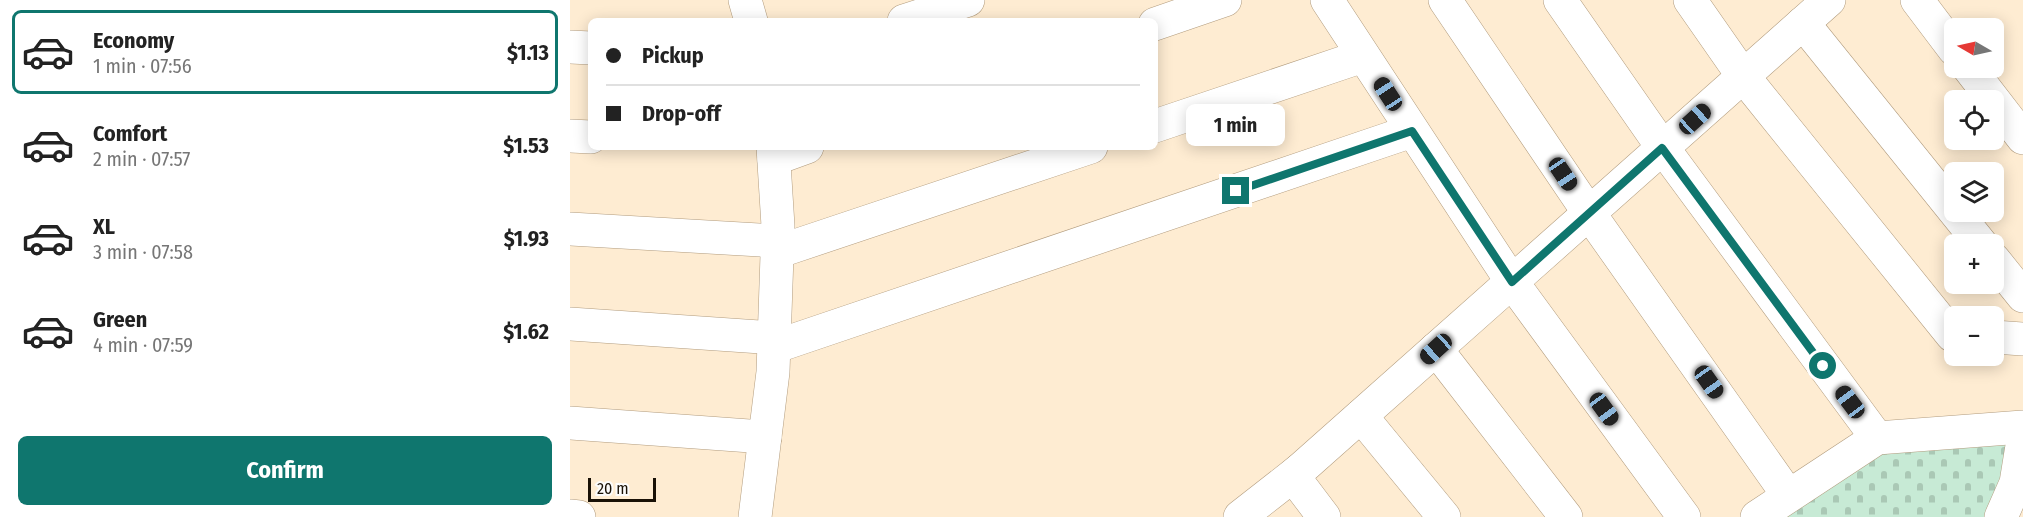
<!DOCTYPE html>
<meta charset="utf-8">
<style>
:root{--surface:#fff;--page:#f6f6f6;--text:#222;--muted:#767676;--line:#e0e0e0;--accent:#0f766e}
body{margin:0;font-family:"Fira Sans Condensed",sans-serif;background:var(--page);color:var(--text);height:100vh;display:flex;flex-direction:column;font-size:22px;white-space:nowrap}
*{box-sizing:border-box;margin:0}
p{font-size:20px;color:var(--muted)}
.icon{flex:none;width:33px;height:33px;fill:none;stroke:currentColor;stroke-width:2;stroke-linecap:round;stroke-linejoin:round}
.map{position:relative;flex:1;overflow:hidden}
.drawer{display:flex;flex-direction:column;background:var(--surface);width:570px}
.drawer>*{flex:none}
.banner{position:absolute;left:18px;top:18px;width:570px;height:132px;border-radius:9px;box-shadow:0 3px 15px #0003;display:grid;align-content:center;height:132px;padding:0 18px;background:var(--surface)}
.needle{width:39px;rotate:279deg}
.controls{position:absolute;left:1374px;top:18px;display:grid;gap:12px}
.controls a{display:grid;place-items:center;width:60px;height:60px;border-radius:9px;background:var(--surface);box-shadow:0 3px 15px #0003;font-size:30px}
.scale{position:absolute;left:18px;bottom:15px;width:68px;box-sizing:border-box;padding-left:6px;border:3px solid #191106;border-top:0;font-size:16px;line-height:21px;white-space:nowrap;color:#191106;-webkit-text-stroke:4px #fcfcfc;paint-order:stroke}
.end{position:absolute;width:27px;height:27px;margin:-14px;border:8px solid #0f766e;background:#fff;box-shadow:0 0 0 3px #fff}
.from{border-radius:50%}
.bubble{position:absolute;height:42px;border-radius:9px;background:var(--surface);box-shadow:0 3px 15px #0003;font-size:20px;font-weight:700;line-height:42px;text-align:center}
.car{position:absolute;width:18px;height:36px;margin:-18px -9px;border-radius:8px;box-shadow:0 0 4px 2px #0007;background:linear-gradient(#222 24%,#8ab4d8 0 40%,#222 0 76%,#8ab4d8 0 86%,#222 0)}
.banner b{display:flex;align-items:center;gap:21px;height:57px;font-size:22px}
.banner b+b{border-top:2px solid var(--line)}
.banner i{width:15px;height:15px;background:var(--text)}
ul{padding:10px 0 0;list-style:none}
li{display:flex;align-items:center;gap:18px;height:84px;margin:0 12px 9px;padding:0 6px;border:3px solid transparent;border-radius:9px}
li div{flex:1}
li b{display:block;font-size:22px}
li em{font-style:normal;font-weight:700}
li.selected{border-color:var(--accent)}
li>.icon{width:54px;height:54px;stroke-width:1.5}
.primary-button{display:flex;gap:12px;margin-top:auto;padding:12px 18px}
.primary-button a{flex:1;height:69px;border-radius:9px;background:var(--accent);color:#fff;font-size:24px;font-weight:700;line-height:69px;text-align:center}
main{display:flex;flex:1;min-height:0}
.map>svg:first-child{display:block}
.cemetery{fill:url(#cemetery-stones)}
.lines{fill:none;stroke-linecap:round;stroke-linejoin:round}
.minor-casing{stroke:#b29c7e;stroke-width:34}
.minor{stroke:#fff;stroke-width:33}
.route{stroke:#0f766e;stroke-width:8}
</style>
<main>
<section class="drawer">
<ul>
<li class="selected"><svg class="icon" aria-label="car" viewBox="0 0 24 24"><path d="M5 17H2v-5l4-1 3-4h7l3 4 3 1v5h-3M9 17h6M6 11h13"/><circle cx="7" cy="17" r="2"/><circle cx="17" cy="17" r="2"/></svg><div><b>Economy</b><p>1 min · 07:56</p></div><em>$1.13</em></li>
<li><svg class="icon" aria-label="car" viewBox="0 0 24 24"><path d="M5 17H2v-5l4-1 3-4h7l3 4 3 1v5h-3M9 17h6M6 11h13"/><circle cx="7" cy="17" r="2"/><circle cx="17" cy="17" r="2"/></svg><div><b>Comfort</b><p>2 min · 07:57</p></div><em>$1.53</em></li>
<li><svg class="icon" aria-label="car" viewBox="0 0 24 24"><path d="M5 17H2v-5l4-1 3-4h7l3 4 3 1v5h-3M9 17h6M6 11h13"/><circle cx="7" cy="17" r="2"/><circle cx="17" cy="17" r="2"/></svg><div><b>XL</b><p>3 min · 07:58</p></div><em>$1.93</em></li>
<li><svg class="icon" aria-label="car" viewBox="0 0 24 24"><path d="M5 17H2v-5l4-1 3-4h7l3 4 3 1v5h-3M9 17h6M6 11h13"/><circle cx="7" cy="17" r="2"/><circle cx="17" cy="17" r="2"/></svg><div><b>Green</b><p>4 min · 07:59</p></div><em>$1.62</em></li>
</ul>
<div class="primary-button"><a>Confirm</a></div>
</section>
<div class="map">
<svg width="1453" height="517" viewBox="0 0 1453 517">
<defs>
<pattern id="cemetery-stones" width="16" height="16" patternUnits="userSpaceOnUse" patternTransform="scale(1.5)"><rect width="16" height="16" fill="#c7ead5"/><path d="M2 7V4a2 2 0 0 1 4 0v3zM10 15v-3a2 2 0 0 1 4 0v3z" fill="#aac8b5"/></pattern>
</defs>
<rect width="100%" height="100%" fill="#feecd2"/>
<polygon class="cemetery" points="1452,428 1422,517 1199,517 1307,442"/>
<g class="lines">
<g class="minor-casing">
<g id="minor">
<polyline points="175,0 181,21"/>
<polyline points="757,0 942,282 1114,517"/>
<polyline points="875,0 1019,213 1218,495"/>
<polyline points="990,0 1093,148 1307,438"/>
<polyline points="1120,0 1173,76 1382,335 1384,335"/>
<polyline points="1347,0 1384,49"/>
<polyline points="334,21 398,0"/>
<polyline points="1233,23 1411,244"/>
<polyline points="585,24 655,0"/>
<polyline points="0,47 21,48"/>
<polyline points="1399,68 1453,138"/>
<polyline points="585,126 793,56"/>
<polyline points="0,136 21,137"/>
<polyline points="204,159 237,147"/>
<polyline points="0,229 207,241"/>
<polyline points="207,252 521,147"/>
<polyline points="1424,260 1453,296"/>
<polyline points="0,324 204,338"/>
<polyline points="1424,337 1453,339"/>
<polyline points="204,347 842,131"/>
<polyline points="866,349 996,517"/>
<polyline points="791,416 874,517"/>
<polyline points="0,423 195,437"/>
<polyline points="0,516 9,517"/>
<polyline points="185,517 203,372 208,226 203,147"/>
<polyline points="670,517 730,470"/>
<polyline points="754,517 723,476 1259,0"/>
<polyline points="1187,517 1307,438 1453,427"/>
<polyline points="1431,517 1446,483 1453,440"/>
</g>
</g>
<use href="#minor" class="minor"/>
</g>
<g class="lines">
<polyline class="route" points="666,191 842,131 942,282 1092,148 1253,366"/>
</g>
</svg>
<div class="controls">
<a><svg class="needle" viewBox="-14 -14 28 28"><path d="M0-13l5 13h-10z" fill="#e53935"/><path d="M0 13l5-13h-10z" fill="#767676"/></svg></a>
<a><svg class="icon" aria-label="locate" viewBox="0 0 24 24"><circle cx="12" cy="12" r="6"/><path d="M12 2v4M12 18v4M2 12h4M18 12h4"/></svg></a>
<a><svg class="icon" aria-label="layers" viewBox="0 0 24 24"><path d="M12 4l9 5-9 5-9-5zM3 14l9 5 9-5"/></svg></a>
<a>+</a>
<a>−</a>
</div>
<div class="scale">20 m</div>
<i class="end from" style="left:1253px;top:366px"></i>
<i class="end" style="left:666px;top:191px"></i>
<div class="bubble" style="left:616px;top:104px;width:99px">1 min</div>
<i class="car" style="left:818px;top:94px;rotate:327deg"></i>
<i class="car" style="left:1125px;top:119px;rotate:48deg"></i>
<i class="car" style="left:993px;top:174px;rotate:146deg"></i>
<i class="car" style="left:866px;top:349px;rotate:228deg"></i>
<i class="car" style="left:1139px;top:382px;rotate:145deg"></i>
<i class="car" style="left:1280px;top:402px;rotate:323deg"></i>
<i class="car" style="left:1034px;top:409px;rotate:144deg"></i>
<div class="banner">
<b><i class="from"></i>Pickup</b>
<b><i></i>Drop-off</b>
</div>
</div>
</main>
